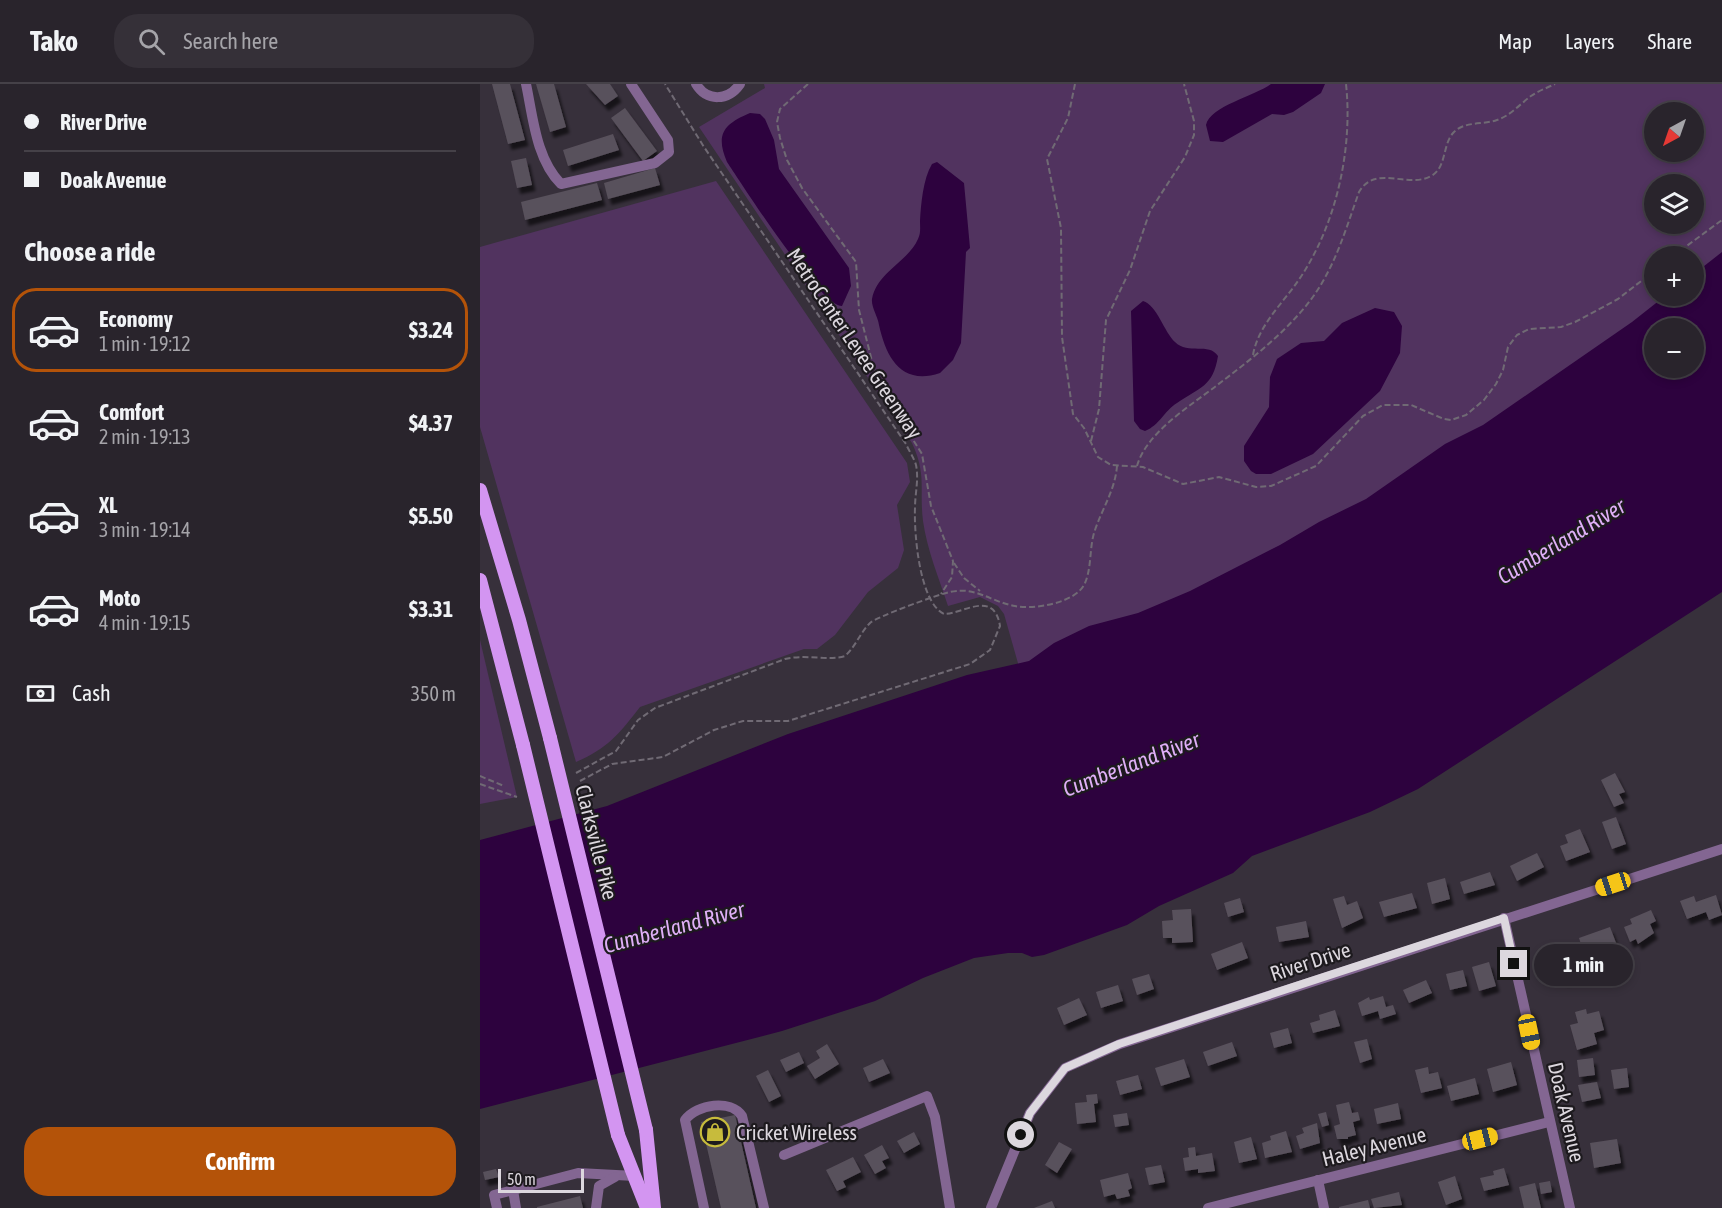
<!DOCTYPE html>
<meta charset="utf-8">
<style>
:root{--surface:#29242c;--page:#353038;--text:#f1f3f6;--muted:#a5a4a9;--line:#454148;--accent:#b45309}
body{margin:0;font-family:"Asap Condensed",sans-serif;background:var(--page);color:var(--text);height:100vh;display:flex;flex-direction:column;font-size:22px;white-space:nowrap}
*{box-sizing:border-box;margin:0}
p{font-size:20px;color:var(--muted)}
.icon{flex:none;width:33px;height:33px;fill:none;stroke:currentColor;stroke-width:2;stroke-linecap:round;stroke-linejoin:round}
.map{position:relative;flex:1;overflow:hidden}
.sheet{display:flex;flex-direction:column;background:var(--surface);width:480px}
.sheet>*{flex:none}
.guide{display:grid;align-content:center;height:132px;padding:0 24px;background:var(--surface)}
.needle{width:39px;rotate:220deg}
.buttons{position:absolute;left:1164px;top:18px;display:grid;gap:12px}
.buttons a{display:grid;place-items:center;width:60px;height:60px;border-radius:50%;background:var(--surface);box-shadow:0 3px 9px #0003,0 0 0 2px var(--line);font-size:30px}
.scale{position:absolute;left:18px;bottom:15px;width:86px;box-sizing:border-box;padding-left:6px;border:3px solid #dcd7de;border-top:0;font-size:16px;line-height:21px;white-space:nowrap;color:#dcd7de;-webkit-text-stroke:4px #1d1a1e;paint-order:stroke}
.end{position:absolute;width:27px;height:27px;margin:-14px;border:8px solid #dcd7de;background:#111;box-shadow:0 0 0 3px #111}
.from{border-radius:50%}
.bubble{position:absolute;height:42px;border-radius:21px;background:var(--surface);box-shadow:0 3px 9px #0003,0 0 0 2px var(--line);font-size:20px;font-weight:700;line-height:42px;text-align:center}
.car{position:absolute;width:18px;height:36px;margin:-18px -9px;border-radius:8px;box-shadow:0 0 4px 2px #0007;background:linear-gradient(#f5c518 24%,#345 0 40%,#f5c518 0 76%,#345 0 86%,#f5c518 0)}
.guide b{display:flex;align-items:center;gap:21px;height:57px;font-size:22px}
.guide b+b{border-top:2px solid var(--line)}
.guide i{width:15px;height:15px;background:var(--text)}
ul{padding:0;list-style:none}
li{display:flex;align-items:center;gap:18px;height:84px;margin:0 12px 9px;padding:0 12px;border:3px solid transparent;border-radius:24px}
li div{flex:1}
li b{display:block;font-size:22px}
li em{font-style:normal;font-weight:700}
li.selected{border-color:var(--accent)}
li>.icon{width:54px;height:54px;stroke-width:1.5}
h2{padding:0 24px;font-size:27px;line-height:72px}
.pay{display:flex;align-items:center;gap:15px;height:66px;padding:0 24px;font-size:22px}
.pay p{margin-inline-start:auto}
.action{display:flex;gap:12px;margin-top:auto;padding:12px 24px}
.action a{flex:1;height:69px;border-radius:24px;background:var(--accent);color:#fff;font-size:24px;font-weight:700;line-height:69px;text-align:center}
header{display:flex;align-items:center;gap:36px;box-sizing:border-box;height:84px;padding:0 30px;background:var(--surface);border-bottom:2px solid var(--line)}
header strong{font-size:28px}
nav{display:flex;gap:33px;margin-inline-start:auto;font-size:21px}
.search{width:420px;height:54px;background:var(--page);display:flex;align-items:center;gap:15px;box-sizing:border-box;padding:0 21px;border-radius:24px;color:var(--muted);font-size:22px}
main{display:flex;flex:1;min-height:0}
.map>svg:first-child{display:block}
.green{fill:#51335f;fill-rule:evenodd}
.water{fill:#2d023e;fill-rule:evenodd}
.building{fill:#59515c;filter:url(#shadow)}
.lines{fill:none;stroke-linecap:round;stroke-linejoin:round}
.path{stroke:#706a74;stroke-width:2;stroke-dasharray:6 3;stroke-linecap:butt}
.minor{stroke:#836692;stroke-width:10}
.major{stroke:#d395f1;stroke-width:14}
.major-bridge{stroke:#d395f1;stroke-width:14}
.route{stroke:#dcd7de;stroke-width:8}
.labels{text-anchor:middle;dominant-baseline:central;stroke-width:4.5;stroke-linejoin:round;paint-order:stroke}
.street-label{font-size:21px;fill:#dcd7de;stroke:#1d1a1e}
.poi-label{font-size:21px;fill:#dcd7de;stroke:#1d1a1e;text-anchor:start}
.water-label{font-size:22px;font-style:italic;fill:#dfaff7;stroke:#1d1a1e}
</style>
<header>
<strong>Tako</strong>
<div class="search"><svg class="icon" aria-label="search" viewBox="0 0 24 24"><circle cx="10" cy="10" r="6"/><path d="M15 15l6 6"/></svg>Search here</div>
<nav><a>Map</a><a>Layers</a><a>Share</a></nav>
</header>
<main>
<section class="sheet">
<div class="guide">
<b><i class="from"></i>River Drive</b>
<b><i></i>Doak Avenue</b>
</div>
<h2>Choose a ride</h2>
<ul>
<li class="selected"><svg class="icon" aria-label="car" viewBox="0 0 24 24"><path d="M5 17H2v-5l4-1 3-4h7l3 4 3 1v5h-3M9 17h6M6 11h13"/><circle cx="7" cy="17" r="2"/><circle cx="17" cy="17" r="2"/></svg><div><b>Economy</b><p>1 min · 19:12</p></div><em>$3.24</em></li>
<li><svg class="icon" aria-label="car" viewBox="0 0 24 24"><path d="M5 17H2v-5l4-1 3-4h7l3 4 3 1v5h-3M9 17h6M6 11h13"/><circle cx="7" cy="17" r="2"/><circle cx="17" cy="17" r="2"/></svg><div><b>Comfort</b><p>2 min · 19:13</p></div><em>$4.37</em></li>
<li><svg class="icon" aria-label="car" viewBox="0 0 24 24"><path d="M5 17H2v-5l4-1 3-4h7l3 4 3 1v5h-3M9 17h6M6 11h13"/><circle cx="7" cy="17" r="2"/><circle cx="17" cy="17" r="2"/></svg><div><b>XL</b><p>3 min · 19:14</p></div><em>$5.50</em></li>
<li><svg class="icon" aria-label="car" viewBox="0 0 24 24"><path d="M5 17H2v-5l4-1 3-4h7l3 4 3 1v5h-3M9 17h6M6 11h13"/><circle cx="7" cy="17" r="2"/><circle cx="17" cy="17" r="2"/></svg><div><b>Moto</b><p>4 min · 19:15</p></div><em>$3.31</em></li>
</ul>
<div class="pay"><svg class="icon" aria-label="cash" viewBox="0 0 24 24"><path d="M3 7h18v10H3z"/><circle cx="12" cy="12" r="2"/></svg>Cash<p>350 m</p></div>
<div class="action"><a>Confirm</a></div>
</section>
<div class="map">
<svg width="1242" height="1124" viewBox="0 0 1242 1124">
<defs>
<filter id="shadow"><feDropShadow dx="3.5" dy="6" stdDeviation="1.5" flood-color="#0009"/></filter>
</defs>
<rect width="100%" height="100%" fill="#37303b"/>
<g class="green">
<path d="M284 0H1242V189L1056 335 543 597 524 530 518 522 500 513 468 522C459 494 447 466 443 437 439 404 447 392 432 359L219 43 285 4ZM1174 28H1214V68H1174ZM1174 100H1214V140H1174ZM1174 172H1214V212H1174Z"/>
<path d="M236 97 427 379 430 398 417 421 424 466 418 484 388 508 355 551 337 565H324L160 623C140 649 127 665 96 678L0 343V163Z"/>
<polygon points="0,556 37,713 0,720"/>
</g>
<g class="water">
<path d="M791 0H845L841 9 813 28 804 31 792 30 743 58 730 57 726 41C730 22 775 12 791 0Z"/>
<path d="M270 29 280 30 285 35 294 56 299 85 369 184 371 202 362 222C340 222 263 102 247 78 235 50 244 40 270 29Z"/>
<path d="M457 78 484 99 490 164 486 168 481 259 473 276 460 289C421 302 406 273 399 241 398 233 391 223 392 215 397 188 428 178 438 155 441 149 440 143 440 137 441 120 443 95 452 80Z"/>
<path d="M1242 168V508L938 705 890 728 772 772 753 789 679 822 647 841 564 871 552 873 542 869H528L494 874 443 894 395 917 302 947 0 1025V756L127 722 308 650 487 591 549 577 574 559 609 542 658 529 710 507 800 461 839 438 886 415 965 360 1003 341 1152 238 1185 212H1214V190ZM1174 244H1214V284H1174Z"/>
<path d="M663 217C677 221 684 248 695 258 708 271 729 258 738 272 733 303 720 303 697 319 684 327 680 341 665 347L660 345 654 337 651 227Z"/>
<polygon points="895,224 914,228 922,242 920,269 900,307 833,370 791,390 776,390 771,387 764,377 764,362 789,323 790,293 797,275 821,259 844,257 862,239"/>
</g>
<g class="building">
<polygon points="12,0 30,0 45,56 28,60"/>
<polygon points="56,0 74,0 86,43 70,48"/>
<polygon points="106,0 130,0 138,12 125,21"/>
<polygon points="145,24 177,67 163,77 131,34"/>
<polygon points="133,50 139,66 88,82 83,66"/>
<polygon points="46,74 52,101 37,104 31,77"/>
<polygon points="175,84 180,101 128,115 124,99"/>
<polygon points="117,99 122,116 45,136 41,118"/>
<polygon points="1135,689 1145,708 1139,710 1144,719 1134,723 1121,696"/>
<polygon points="1136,733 1146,760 1132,765 1122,738"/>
<polygon points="1100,745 1110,768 1086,777 1080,762 1088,759 1085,751"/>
<polygon points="1057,769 1064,783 1037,797 1030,782"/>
<polygon points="1010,788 1015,801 984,810 980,798"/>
<polygon points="965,794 970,815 952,820 947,799"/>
<polygon points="932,809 937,824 904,833 899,818"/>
<polygon points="1236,811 1242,831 1229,836 1226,828 1207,835 1200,817 1214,812 1216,818"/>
<polygon points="864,812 867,821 877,817 883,834 862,844 853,815"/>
<polygon points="760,814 764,828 748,833 744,819"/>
<polygon points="711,825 713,858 692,859 692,854 683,854 682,837 693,836 692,826"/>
<polygon points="1171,826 1176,837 1170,840 1174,849 1158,860 1156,855 1150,858 1144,843 1152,840 1150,835"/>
<polygon points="826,837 829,853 799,858 796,843"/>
<polygon points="1130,843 1138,864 1130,867 1132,873 1117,879 1121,890 1108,895 1096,862 1101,860 1099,854"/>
<polygon points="762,858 768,874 737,886 731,870"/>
<polygon points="1080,858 1095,892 1084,897 1075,878 1066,882 1059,867"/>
<polygon points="1009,878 1016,902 999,907 992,883"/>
<polygon points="983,886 987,902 970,906 966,890"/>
<polygon points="669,890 674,905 657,911 652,895"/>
<polygon points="946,896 952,909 929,919 923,906"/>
<polygon points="638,901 643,917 621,924 616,908"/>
<polygon points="903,912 906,923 913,921 916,930 900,935 898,927 882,932 878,919 889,913 890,916"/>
<polygon points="599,914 607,931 584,941 577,924"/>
<polygon points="1106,925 1107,930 1119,927 1124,946 1114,949 1117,960 1097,966 1090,941 1098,939 1095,928"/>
<polygon points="855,926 860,942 833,949 830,939 840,936 839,931"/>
<polygon points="808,944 812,959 794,964 790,949"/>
<polygon points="887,955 892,975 880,979 874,958"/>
<polygon points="752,958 757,972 728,982 723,968"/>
<polygon points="347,960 359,980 335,995 327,982 340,974 336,967"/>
<polygon points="319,968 324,979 306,988 300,976"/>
<polygon points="1113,974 1115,991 1099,993 1097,976"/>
<polygon points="403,975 410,989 389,998 383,984"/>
<polygon points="704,975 710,993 681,1002 675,984"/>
<polygon points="1031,978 1037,1001 1013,1008 1007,985"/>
<polygon points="948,983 949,990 958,988 962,1004 941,1009 935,986"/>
<polygon points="1147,984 1149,1003 1134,1005 1131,986"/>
<polygon points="288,986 301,1012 289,1018 276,992"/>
<polygon points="658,991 662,1005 640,1011 636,997"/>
<polygon points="995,994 999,1010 971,1017 967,1002"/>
<polygon points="1117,998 1121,1014 1102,1018 1098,1001"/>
<polygon points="617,1010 618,1019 614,1020 616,1038 597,1040 595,1019 607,1018 606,1011"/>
<polygon points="869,1018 872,1029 878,1028 880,1036 873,1038 876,1051 868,1053 868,1055 857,1055 854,1042 860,1040 856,1021"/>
<polygon points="918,1019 921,1035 897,1040 894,1025"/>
<polygon points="846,1028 849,1041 842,1043 838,1030"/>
<polygon points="647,1029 649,1041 635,1043 633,1031"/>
<polygon points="255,1031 276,1124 241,1124 221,1038"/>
<polygon points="837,1039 840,1059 820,1065 816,1052 824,1049 822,1044"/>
<polygon points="806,1047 812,1068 785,1074 782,1059 791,1056 790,1052"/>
<polygon points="434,1048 440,1060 424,1069 417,1057"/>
<polygon points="771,1053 777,1075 759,1079 754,1058"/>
<polygon points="1137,1055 1141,1079 1114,1084 1110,1059"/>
<polygon points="579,1058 592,1065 577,1089 565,1081"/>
<polygon points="402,1061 409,1074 402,1077 406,1084 395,1090 384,1071"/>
<polygon points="715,1063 716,1072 732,1069 735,1087 718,1089 718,1085 705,1087 703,1074 709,1073 708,1064"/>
<polygon points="373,1073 381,1088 363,1097 366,1103 357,1107 346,1086"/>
<polygon points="681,1081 685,1098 669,1101 665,1084"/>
<polygon points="1024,1084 1029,1101 1004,1107 1000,1094 1014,1091 1013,1087"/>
<polygon points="16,1085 19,1093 5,1096 3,1088"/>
<polygon points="648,1089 652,1104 648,1106 650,1112 637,1115 635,1110 624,1113 620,1096"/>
<polygon points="975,1092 982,1115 966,1121 958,1098"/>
<polygon points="1070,1097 1072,1108 1061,1110 1059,1099"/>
<polygon points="1055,1099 1061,1124 1044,1124 1039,1103"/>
<polygon points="919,1108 922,1121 894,1124 891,1115"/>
<polygon points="100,1112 103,1124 57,1124 57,1123"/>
<polygon points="888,1116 890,1124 859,1124 859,1123"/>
<polygon points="572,1117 575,1124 554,1124"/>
</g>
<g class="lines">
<g class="path">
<polyline points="328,0 300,25 297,38 300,54 307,76 322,104 376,178 379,226 393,281 405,311 442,370 451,422 473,477 472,493 461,510"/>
<polyline points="595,0 588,34 567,75 581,144 582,253 593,330 604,344 618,373 631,381 663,383 703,400 739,393 776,403 791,402 836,382 883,332 903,321 931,321 964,335 971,336 986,331 1004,316 1016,300 1023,286 1028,263 1037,251 1049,245 1081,243 1095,238 1138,215 1174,187"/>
<polyline points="1193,172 1242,136"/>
<path d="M773 271C778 242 802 220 818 197 856 142 873 66 866 0"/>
<polyline points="611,357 619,325 626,236 650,186 670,127 705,73 714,51 714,37 704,0"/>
<path d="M657 382C666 349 710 322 736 302 765 280 795 257 819 230 852 194 863 153 879 108 895 80 928 105 951 92 967 84 962 60 974 48 985 37 1003 41 1017 36 1030 32 1040 20 1051 12 1058 7 1067 4 1075 0"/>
<polyline points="474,479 484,494 500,507"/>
<path d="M96 689 136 667 158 636 175 624 305 575C324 570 350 577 365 572 376 562 380 549 390 539 396 533 459 510 470 508 496 502 511 518 535 522 553 526 597 519 605 499 612 483 609 463 615 446 623 423 635 406 637 382"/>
<polyline points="0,692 24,702"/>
<path d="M100 697 132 680 183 673 234 646 263 637H308L490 580 510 566 520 542C514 505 483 530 464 530 439 518 434 448 435 424 435 409 439 396 436 381 434 374 429 367 426 360L224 63 185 0"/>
<polyline points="0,700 37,713"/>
</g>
<g class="minor">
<path d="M46 0C53 33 56 75 81 100L175 79 189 68 188 56 151 0"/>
<path d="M216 0C227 18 248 17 260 0"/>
<polyline points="1024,834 1090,1124"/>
<polyline points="304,1071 447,1012 455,1033 470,1124"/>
<polyline points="838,1096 844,1124"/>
<polyline points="33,1106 36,1124"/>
<polyline points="17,1124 14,1111 98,1089 155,1092"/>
<polyline points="116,1124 119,1102 135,1093"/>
<path d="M224 1124 205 1036C217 1020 251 1015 262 1032L284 1124"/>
<polyline points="511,1124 550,1029 585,984 640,960 1242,765"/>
<polyline points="728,1124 1069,1038"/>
</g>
<g class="major">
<polyline points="0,406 39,536 70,654"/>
<polyline points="0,496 43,661"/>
<polyline points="166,1046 174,1124"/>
<polyline points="138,1051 167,1124"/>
</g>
<g class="major-bridge">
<polyline points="70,654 166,1046"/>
<polyline points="43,661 138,1051"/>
</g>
</g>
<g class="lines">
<polyline class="route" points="541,1051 550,1029 585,984 639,960 1024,834 1034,880"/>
</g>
<defs>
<g id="shop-ring" transform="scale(1.5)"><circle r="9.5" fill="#1d1a1e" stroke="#c7bb3c" stroke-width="1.5"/><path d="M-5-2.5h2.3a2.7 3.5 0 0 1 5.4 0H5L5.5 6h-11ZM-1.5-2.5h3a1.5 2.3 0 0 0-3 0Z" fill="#c7bb3c"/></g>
</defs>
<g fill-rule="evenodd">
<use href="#shop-ring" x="235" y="1048"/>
</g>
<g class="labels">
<g class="street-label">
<text transform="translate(375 259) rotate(56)">MetroCenter Levee Greenway</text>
<text transform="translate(117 758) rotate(76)">Clarksville Pike</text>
<text transform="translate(830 877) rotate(-18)">River Drive</text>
<text transform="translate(1087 1028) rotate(77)">Doak Avenue</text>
<text transform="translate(894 1062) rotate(-14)">Haley Avenue</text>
</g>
<g class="poi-label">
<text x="256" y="1048">Cricket Wireless</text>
</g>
<g class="water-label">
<text transform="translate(1081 457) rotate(-31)">Cumberland River</text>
<text transform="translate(651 680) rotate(-21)">Cumberland River</text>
<text transform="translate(194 843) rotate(-15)">Cumberland River</text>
</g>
</g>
</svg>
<div class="buttons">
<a><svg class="needle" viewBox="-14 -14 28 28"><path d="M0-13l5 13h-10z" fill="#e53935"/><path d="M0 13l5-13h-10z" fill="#a5a4a9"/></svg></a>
<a><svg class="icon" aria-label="layers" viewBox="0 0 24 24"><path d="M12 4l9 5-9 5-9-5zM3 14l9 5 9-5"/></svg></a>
<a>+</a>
<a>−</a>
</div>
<div class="scale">50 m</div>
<i class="end from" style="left:541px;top:1051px"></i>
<i class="end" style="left:1034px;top:880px"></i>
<div class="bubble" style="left:1054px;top:860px;width:99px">1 min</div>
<i class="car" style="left:1133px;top:800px;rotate:252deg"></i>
<i class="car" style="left:1049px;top:948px;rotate:168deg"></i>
<i class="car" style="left:1000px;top:1055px;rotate:76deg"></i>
</div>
</main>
